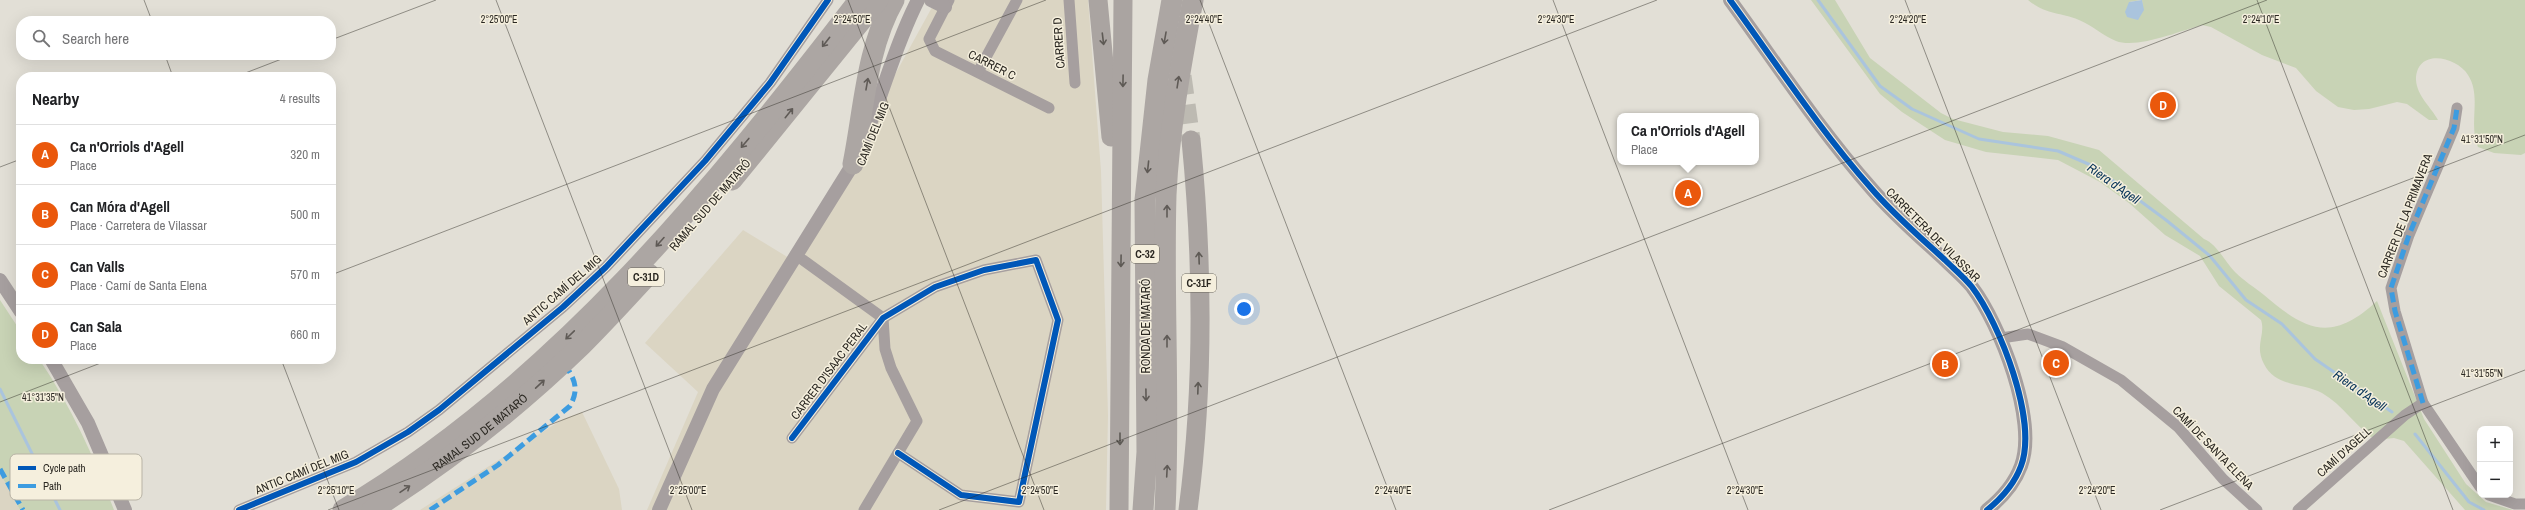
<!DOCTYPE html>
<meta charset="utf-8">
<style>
:root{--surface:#fff;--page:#f2f2f2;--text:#202124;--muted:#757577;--line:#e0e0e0;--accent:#ea580c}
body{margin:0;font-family:"Archivo Narrow",sans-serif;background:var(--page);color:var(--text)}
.controls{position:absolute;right:12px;bottom:12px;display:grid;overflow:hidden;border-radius:8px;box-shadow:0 4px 16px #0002}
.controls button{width:36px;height:36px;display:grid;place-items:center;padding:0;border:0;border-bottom:1px solid var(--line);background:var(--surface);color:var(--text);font:20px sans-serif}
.you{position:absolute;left:1244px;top:309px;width:14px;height:14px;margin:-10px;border:3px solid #fff;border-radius:50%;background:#1a73e8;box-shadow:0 0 0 6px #1a73e833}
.badge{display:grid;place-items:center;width:26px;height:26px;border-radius:50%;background:var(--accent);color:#fff;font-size:13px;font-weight:700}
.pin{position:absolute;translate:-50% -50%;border:2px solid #fff;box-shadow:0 1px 4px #0006}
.popup{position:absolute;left:1617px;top:113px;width:142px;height:52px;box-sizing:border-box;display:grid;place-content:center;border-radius:8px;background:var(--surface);filter:drop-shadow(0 1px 3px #0005);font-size:13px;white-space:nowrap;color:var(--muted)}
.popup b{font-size:15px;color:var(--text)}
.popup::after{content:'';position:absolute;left:50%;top:100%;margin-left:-8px;border:8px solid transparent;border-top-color:var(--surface)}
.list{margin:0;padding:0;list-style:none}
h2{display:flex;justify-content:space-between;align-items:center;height:52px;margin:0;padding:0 16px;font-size:17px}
h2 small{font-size:13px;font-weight:400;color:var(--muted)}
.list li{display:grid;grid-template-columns:26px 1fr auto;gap:12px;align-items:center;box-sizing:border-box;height:60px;padding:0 16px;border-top:1px solid var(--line)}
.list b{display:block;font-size:15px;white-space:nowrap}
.list p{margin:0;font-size:13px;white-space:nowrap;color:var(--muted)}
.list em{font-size:13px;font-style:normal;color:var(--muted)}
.icon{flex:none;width:22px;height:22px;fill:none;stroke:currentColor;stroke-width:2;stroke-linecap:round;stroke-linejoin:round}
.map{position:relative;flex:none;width:2525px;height:510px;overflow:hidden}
.search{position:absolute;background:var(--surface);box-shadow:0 4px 16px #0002;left:16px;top:16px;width:320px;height:44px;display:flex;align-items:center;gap:10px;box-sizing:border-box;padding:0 14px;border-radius:16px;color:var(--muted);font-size:15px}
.panel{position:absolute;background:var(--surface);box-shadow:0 4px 16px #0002;left:16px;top:72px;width:320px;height:292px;border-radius:16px}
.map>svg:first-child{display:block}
.built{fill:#dbd5c3}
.green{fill:#c8d3b5}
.water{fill:#aac4dd}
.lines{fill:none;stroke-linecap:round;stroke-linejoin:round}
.stream{stroke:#aac4dd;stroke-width:3}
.trunk-tunnel{stroke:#bdbab2;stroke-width:19;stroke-dasharray:19 10;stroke-linecap:butt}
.minor{stroke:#a69f9f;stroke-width:11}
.tertiary{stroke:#a69f9f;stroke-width:14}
.trunk{stroke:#aaa4a1;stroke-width:19}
.motorway{stroke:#aca6a3;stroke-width:21}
.quiet{stroke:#3d9ce0;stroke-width:5;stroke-dasharray:10 5;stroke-linecap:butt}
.cycleway-casing{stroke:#f5efdd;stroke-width:8}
.cycleway{stroke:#0057b8;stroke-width:6}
.oneway{stroke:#5f5a56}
.oneway2{stroke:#5e5a55}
.ticks{fill:none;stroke:#2b2822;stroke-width:1;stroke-opacity:0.45}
.labels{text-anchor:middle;stroke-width:3;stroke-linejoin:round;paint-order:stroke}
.shield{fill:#f5efdd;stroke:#68645a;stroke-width:1}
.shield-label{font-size:11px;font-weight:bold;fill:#2b2822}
.street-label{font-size:12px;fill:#2b2822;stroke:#f5efdd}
.water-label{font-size:13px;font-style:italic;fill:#053257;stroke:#f5efdd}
.key{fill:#f5efdd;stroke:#b8b3a5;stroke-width:1}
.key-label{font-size:11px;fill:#2b2822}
.ticks-label{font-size:10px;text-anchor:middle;fill:#2b2822;stroke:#f5efdd;stroke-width:3;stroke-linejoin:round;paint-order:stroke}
</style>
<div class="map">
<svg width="2525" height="510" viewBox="0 0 2525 510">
<rect width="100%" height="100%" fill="#e2dfd6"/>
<g class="built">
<path d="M 936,0 L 1088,0 L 1101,171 L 1108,415 L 1106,510 L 647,510 L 698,392 L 645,343 L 743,230 L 789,258 L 826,200 Z"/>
<path d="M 582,412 L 619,489 L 622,510 L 420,510 L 563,419 Z"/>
<path d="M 0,473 L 20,510 L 0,510 Z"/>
</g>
<g class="green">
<path d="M 1811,0 L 1835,0 L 1870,58 L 1941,113 L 1953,119 L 2003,132 L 2048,136 L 2099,150 L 2204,239 C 2217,244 2225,262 2235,272 C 2244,281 2254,287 2264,295 C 2306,331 2332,343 2377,301 L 2424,419 L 2466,484 L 2486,502 L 2513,510 L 2465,510 L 2404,441 L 2394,438 L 2375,440 C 2356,427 2343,405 2322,393 C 2303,383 2275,387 2264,364 C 2254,345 2266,335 2261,320 L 2219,286 L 2200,256 L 2165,235 L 2129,203 L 2100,182 L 2058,160 L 1986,152 L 1945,140 L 1902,112 L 1880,94 Z"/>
<path d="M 2028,0 L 2141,0 L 2129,2 L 2143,10 L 2142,0 L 2525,0 L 2525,153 L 2521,155 L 2494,153 L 2478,147 C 2468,124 2482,96 2468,75 C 2456,56 2416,48 2416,80 C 2417,96 2431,107 2438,120 L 2429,120 L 2407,104 L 2397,102 L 2369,109 L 2354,110 L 2338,107 L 2316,91 L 2296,68 L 2262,55 L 2211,27 L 2202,25 C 2180,31 2137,49 2116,41 C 2103,36 2092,25 2079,20 C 2059,12 2046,15 2028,0 Z"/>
<path d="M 0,300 L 21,332 L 21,359 L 39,359 C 71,406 94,457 114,510 L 20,510 L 0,473 Z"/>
</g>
<path class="water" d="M 2142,0 L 2144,10 L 2138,20 L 2127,17 L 2125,12 L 2129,2 Z"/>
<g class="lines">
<g class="stream">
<path d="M 1818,0 L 1880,86 L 1912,109 L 1979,139 L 2058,151 L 2093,166 L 2166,220 L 2210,256 L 2246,300 L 2282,324 L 2315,359 L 2392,412"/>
<path d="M 0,389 L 60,510"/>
<path d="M 2415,434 L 2469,502 L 2484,510"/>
</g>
<path class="trunk-tunnel" d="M 1182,76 L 1191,140"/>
<g class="minor">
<path d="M 949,0 L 929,39 L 935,51 L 1049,108"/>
<path d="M 1069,0 L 1075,83"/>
<path d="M 978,72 L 1017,0"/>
<path d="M 803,260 L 883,318 L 885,349 L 891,368 L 917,421 L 864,510"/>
<path d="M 2001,338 L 2028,334 L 2063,347 L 2121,380 L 2178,427 L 2223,479 L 2257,510"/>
<path d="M 2423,403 L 2395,311 L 2391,288 L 2409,235 L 2454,128 L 2457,108"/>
<path d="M 792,438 L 883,318 L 935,287 L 984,270 L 1036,260 L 1058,320 L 1019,502 L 961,495 L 898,453"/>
<path d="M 2489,495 L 2515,504 L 2525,504"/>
<path d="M 239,510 L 356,462 L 408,432 L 439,410 L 563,307 L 606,267 L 705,161 L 770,83 L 828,0"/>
<path d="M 2298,510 L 2405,415 L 2423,403 L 2480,487"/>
</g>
<g class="tertiary">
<path d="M 931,0 L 945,7"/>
<path d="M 1730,0 C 1776,63 1819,129 1871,188 C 1893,214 1920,237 1945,260 C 1954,269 1964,277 1972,287 C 2000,324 2038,421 2021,466 C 2014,485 2002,498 1987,510"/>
<path d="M 0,280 L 21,312"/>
<path d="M 51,359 L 88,423 L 125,510"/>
<path d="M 659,510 L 713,389 L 853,164 C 879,111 891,53 918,0"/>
</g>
<g class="trunk">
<path d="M 1098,0 L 1111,137"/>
<path d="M 1119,510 L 1123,0"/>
<path d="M 1188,510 C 1204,388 1203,262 1191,140"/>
</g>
<g class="motorway">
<path d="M 853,164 C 864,110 866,49 894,0"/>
<path d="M 732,180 L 878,0"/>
<path d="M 343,510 C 554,385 711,192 859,0"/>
<path id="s1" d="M 372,510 C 448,462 518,407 582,345 C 605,322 627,298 649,274"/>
<path d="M 1143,510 L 1147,452 L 1145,200 L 1158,80 L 1172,0"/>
<path d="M 1165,510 C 1170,405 1163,300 1166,195 C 1169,130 1181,64 1193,0"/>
</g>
<g class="quiet">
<path d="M 2423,403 L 2395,311 L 2391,288 L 2409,235 L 2454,128 L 2457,108"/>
<path d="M 0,469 L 23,510"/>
<path d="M 430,510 L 498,465 L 570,406 C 577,393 577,384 569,371"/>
</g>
<g class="cycleway-casing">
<g id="cycleway">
<path d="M 1730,0 C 1776,63 1819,129 1871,188 C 1893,214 1920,237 1945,260 C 1954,269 1964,277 1972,287 C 2000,324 2038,421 2021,466 C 2014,485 2002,498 1987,510"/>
<path d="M 792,438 L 883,318 L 935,287 L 984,270 L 1036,260 L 1058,320 L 1019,502 L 961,495 L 898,453"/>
<path d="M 239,510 L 356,462 L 408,432 L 439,410 L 563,307 L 606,267 L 705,161 L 770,83 L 828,0"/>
</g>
</g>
<use href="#cycleway" class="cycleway"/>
</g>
<defs><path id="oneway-shaft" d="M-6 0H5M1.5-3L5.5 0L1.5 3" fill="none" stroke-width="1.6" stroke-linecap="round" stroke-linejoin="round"/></defs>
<g class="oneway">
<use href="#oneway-shaft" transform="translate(1165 38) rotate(100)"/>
<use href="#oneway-shaft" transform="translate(826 42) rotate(128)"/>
<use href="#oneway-shaft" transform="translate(1178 82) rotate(-81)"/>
<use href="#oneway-shaft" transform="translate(867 84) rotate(-80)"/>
<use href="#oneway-shaft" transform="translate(789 113) rotate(-51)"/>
<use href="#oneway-shaft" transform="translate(745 143) rotate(130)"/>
<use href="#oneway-shaft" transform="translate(1148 167) rotate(96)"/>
<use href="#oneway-shaft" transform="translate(1167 211) rotate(-90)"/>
<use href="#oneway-shaft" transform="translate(660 242) rotate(132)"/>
<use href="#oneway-shaft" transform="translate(570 335) rotate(136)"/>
<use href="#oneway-shaft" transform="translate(1167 341) rotate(-90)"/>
<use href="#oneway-shaft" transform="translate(540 384) rotate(-43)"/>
<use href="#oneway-shaft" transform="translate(1146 395) rotate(89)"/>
<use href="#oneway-shaft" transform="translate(1167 471) rotate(-87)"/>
<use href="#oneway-shaft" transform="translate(405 489) rotate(-34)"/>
</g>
<g class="oneway2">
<use href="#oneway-shaft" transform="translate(1103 39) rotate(83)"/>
<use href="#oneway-shaft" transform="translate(1123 81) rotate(91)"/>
<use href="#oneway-shaft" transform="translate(1199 258) rotate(-92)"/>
<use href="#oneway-shaft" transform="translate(1121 261) rotate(91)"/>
<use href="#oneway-shaft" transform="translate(1198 388) rotate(-88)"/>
<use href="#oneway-shaft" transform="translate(1120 439) rotate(90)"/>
</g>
<path class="ticks" d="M 144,0 L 152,21M 496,0 L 692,510M 848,0 L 1044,510M 1200,0 L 1396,510M 1553,0 L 1748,510M 1905,0 L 2101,510M 2257,0 L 2453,510M 331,40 L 436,0M 165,55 L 173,77M 235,77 L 292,55M 0,167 L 21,159M 331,275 L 1046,0M 281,359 L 339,510M 0,402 L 111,359M 328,510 L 1657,0M 939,510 L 2267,0M 1549,510 L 2525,135M 2160,510 L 2525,370"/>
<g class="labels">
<g class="shield">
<rect x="1131" y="245" width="28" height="18" rx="3"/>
<rect x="628" y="268" width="36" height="18" rx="3"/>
<rect x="1182" y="274" width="34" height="18" rx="3"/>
</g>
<g class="shield-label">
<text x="1145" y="258">C-32</text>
<text x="646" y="281">C-31D</text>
<text x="1199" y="287">C-31F</text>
</g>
<g class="street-label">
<text transform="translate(1059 43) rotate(-94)" y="4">CARRER D</text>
<text transform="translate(992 65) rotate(27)" y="4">CARRER C</text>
<text transform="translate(873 134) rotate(-68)" y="4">CAMÍ DEL MIG</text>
<text transform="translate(710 205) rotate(-49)" y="4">RAMAL SUD DE MATARÓ</text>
<text transform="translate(2405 216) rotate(-69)" y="4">CARRER DE LA PRIMAVERA</text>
<text transform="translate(1933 235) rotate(45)" y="4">CARRETERA DE VILASSAR</text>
<text transform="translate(562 290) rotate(-41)" y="4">ANTIC CAMÍ DEL MIG</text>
<text transform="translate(1146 326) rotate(-90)" y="4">RONDA DE MATARÓ</text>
<text transform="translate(829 371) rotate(-53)" y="4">CARRER D'ISAAC PERAL</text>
<text dy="4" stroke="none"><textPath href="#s1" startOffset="133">RAMAL SUD DE MATARÓ</textPath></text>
<text transform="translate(2213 448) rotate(46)" y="4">CAMÍ DE SANTA ELENA</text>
<text transform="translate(2344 452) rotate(-42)" y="4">CAMÍ D'AGELL</text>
<text transform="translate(302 472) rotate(-22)" y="4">ANTIC CAMÍ DEL MIG</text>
</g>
<g class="water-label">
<text transform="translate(2114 183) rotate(35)" y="5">Riera d'Agell</text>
<text transform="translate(2360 390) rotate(35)" y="5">Riera d'Agell</text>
</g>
</g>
<rect x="10" y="454" width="132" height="46" rx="6" class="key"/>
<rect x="18" y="466" width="18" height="4" fill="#0057b8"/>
<rect x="18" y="484" width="18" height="4" fill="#3d9ce0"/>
<g class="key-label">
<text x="43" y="472">Cycle path</text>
<text x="43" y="490">Path</text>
</g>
<g class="ticks-label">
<text x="499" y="23">2°25'00"E</text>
<text x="852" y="23">2°24'50"E</text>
<text x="1204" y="23">2°24'40"E</text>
<text x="1556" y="23">2°24'30"E</text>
<text x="1908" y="23">2°24'20"E</text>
<text x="2261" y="23">2°24'10"E</text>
<text x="2482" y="143">41°31'50"N</text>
<text x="2482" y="377">41°31'55"N</text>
<text x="43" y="401">41°31'35"N</text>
<text x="336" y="494">2°25'10"E</text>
<text x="688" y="494">2°25'00"E</text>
<text x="1040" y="494">2°24'50"E</text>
<text x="1393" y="494">2°24'40"E</text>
<text x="1745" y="494">2°24'30"E</text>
<text x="2097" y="494">2°24'20"E</text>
</g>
</svg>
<div class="controls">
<button>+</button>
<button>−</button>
</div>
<div class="you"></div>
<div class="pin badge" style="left:1688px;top:193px">A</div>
<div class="popup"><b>Ca n'Orriols d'Agell</b>Place</div>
<div class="pin badge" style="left:1945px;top:364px">B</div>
<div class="pin badge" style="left:2056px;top:363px">C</div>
<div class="pin badge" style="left:2163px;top:105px">D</div>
<div class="search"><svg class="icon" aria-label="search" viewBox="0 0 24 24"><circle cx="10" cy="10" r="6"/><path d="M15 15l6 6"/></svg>Search here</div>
<section class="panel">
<h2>Nearby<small>4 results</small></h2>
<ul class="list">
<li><span class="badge">A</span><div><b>Ca n'Orriols d'Agell</b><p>Place</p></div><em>320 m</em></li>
<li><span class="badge">B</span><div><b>Can Móra d'Agell</b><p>Place · Carretera de Vilassar</p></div><em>500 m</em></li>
<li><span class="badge">C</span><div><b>Can Valls</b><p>Place · Camí de Santa Elena</p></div><em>570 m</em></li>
<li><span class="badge">D</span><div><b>Can Sala</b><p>Place</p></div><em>660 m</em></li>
</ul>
</section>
</div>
